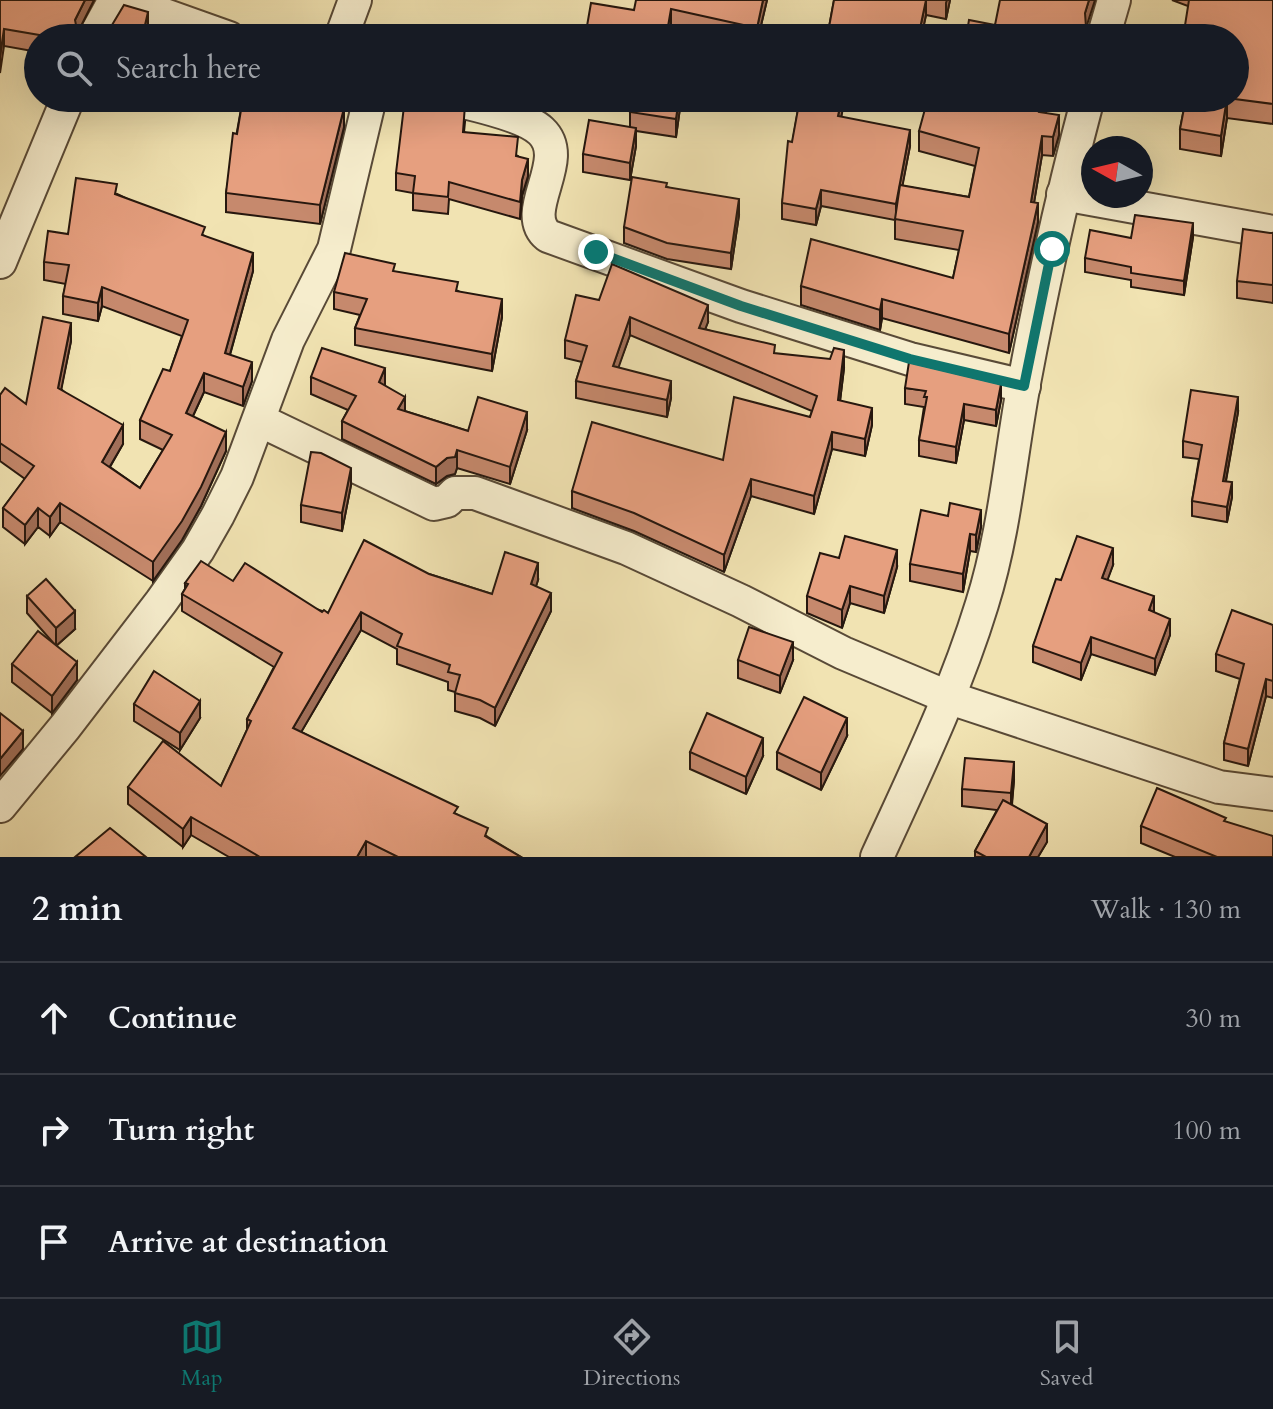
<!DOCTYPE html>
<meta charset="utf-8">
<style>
:root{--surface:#171b24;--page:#20242c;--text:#f1f3f6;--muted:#9ea1a6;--line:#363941;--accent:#0f766e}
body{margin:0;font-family:Cardo,serif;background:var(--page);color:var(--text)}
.compass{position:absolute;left:1081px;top:136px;width:72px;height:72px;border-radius:50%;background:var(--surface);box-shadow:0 8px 32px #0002;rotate:278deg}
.stop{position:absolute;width:24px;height:24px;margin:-18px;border:6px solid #0f766e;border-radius:50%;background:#fff}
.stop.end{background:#0f766e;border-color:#fff;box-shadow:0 2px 8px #0008}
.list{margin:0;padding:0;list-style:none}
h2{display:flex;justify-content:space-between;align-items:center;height:104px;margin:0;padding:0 32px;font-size:34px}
h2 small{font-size:26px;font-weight:400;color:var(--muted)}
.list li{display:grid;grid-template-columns:52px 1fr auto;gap:24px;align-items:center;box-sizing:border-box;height:112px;padding:0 32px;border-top:2px solid var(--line)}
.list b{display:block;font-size:30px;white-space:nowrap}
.list em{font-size:26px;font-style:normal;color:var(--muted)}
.icon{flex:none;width:44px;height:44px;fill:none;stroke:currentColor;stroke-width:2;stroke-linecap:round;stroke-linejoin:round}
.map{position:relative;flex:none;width:1273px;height:857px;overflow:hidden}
.search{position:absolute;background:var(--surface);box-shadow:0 8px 32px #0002;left:24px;right:24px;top:24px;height:88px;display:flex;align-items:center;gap:20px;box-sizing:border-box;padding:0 28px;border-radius:44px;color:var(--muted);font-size:30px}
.sheet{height:440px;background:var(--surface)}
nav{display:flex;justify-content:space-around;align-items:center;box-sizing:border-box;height:112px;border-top:2px solid var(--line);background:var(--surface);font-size:22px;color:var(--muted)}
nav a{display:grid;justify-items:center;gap:4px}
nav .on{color:var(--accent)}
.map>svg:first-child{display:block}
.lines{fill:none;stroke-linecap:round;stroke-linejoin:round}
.street-casing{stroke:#594a37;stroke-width:36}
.street{stroke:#f6edcd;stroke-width:32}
.wall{fill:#c6896d;stroke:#26170e;stroke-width:2}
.shaded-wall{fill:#a16f59;stroke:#26170e;stroke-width:2}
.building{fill:#e69f7f;stroke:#26170e;stroke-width:2}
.route{stroke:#0f766e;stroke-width:10}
</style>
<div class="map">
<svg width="1273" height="857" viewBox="0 0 1273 857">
<rect width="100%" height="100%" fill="#f1e3b2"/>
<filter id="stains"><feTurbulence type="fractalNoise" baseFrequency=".0025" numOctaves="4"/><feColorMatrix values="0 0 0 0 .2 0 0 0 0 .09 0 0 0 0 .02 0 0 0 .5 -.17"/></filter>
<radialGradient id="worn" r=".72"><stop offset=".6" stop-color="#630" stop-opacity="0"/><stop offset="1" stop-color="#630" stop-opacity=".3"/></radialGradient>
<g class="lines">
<g class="street-casing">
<g id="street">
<path d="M 94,38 L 111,7 L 125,1 L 229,38"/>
<path d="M 341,38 L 355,0"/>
<path d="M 1103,38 L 1114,0"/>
<path d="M 446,98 C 469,103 524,115 541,131 C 572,160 518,211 548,236 L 741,306 L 910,359 L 1024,386"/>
<path d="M 1063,194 L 1273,232"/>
<path d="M 0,262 L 68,98"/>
<path d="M 259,420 L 434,504 L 447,501 L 455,493 L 475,493 L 626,548 L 741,601 L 843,653 L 950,698 L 1219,787 L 1273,794"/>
<path d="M 0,806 L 65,727 L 161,602 L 198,550 L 218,515 L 237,477 L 288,340 L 334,249 L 370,98"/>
<path d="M 877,857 C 915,774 955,692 982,604 C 1005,531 1010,458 1024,383 C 1042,287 1063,192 1088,98"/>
</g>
</g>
<use href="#street" class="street"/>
</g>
<g class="wall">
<path d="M 0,0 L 94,0 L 78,31 L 84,38 L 38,38 L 38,52 L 4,46 Z"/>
<path d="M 767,0 L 758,38 L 719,38 L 671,28 L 669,38 L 587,38 L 587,26 L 634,10 Z"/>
<path d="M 834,0 L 950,0 L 946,19 L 926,15 L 921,38 L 827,38 Z"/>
<path d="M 1172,0 L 1273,0 L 1273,124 L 1227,118 L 1221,156 L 1180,149 L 1180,129 L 1186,98 L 1235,98 L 1188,6 Z"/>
<path d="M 139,98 L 184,98 L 182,106 Z"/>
<path d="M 243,98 L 342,98 L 341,107 L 344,127 L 320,224 L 226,212 L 226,193 Z"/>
<path d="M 680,98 L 680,108 L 676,137 L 636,131 L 636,146 L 630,180 L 583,172 L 583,154 L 630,127 L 630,112 Z"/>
<path d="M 800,98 L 845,98 L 841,117 L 910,146 L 902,186 L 969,197 L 975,166 L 919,151 L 919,131 L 1046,113 L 1059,135 L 1053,156 L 1042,155 L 1034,202 L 1038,222 L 1009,353 L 882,318 L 880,330 L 801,305 L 801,286 L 953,278 L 959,250 L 895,239 L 895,220 L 821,206 L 816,225 L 782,219 L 782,203 Z"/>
<path d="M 465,122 L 464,132 L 518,156 L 528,176 L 522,196 L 520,219 L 449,199 L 448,214 L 413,210 L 413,193 L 396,190 L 396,173 Z"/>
<path d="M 667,187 L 739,215 L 731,269 L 667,259 L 624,243 L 624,227 Z"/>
<path d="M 117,194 L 205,236 L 253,271 L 230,355 L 252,381 L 243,406 L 204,392 L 193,416 L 226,451 L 201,506 L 182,540 L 153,581 L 60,522 L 50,536 L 38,527 L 25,544 L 3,527 L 3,508 L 25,479 L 0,461 L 0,395 L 26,404 L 71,341 L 61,389 L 123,444 L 110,467 L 140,488 L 163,450 L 140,439 L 140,420 L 170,371 L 182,336 L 102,306 L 98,321 L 63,314 L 63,296 L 66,284 L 44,280 L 44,262 L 68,234 Z"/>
<path d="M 1273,233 L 1273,303 L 1237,298 L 1237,281 Z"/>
<path d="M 1193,237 L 1184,295 L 1131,287 L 1131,280 L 1085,272 L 1085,258 L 1131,238 Z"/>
<path d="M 395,272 L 458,291 L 502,317 L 492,371 L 355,345 L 355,328 L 360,315 L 334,309 L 334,292 Z"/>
<path d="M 599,300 L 708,322 L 705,329 L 775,354 L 844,368 L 840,401 L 872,425 L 865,456 L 832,449 L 814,514 L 751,496 L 724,572 L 634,531 L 572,508 L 572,491 L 723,460 L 810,417 L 812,411 L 630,335 L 618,367 L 671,398 L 667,417 L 576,398 L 576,381 L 582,362 L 565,358 L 565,340 Z"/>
<path d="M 311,377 L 385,386 L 405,411 L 468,431 L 527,430 L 510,484 L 457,468 L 455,474 L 447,476 L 436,484 L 342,439 L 342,421 L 348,410 L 311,394 Z"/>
<path d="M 905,388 L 1001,400 L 996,426 L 964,420 L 956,463 L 919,456 L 919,440 L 924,407 L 905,404 Z"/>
<path d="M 1238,412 L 1226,481 L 1232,497 L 1227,522 L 1192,516 L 1192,501 L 1199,459 L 1183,457 L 1183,441 Z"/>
<path d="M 351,485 L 342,531 L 301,522 L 301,505 Z"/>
<path d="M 981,527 L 976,552 L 970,551 L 963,592 L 910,581 L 910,564 Z"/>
<path d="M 1113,565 L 1107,580 L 1154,612 L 1170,635 L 1155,675 L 1091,654 L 1081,680 L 1033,662 L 1033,646 L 1061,580 Z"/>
<path d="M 897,567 L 884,613 L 850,603 L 842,628 L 807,613 L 807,596 Z"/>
<path d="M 429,574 L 492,594 L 538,580 L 536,586 L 551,611 L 495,726 L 480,718 L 455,711 L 455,692 L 448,690 L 448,682 L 397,664 L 397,649 L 361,630 L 301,732 L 458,815 L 488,837 L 521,857 L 229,857 L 191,835 L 183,847 L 128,804 L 128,787 L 221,786 L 247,730 L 247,719 L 274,667 L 182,611 L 182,594 L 185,589 L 185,583 L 233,581 L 328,613 Z"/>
<path d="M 27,596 L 75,629 L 56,646 L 27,613 Z"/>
<path d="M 1273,625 L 1273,698 L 1266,696 L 1248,766 L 1224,760 L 1224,743 L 1240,679 L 1216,671 L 1216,654 Z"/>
<path d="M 738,660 L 793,660 L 780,693 L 738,678 Z"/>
<path d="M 12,664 L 77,680 L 52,713 L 12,682 Z"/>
<path d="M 134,704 L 200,718 L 180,750 L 134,721 Z"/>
<path d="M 847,736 L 821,790 L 777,769 L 777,752 Z"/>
<path d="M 690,752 L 763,756 L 746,794 L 690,769 Z"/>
<path d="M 1014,780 L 1012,805 L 1047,842 L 1038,857 L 975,857 L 975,851 L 997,810 L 962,806 L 962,789 Z"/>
<path d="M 1226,822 L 1273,857 L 1175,857 L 1141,843 L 1141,826 Z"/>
</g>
<g class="shaded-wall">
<path d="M 85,0 L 94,0 L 75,38 L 75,20 Z"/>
<path d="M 763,0 L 767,0 L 758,38 L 757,38 L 757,28 Z"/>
<path d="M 926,0 L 926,15 L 921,38 L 918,38 Z"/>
<path d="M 947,0 L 950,0 L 946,19 L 946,3 Z"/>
<path d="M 1089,0 L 1095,0 L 1086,28 L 1086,38 L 1084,38 L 1085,13 Z"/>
<path d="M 671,9 L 671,28 L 669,38 L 666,38 Z"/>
<path d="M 148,12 L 148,29 L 146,38 L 142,38 Z"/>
<path d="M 4,29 L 4,46 L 0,73 L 0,56 Z"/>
<path d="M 679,98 L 680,98 L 680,108 L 676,137 L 676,119 Z"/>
<path d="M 842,98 L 845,98 L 838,133 L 838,116 Z"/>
<path d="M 1044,98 L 1051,98 L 1039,132 L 1039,112 Z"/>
<path d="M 1227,98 L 1227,118 L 1221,156 L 1221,136 Z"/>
<path d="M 344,108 L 344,127 L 320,224 L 320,205 Z"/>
<path d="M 1059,115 L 1059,135 L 1053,156 L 1053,137 Z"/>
<path d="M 636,128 L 636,146 L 630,180 L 630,163 Z"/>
<path d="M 910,130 L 910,146 L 896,220 L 896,204 Z"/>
<path d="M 1042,136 L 1042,155 L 1031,221 L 1031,202 Z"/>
<path d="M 528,159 L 528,176 L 522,196 L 520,219 L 522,180 Z"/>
<path d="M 821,190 L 821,206 L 816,225 L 816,209 Z"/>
<path d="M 739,199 L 739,215 L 731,269 L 731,253 Z"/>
<path d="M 1038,203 L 1038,222 L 1009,353 L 1009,334 Z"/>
<path d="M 1193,223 L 1193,237 L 1184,295 L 1184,281 Z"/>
<path d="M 253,253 L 253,271 L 225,372 L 225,353 Z"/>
<path d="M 102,287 L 102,306 L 98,321 L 98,303 Z"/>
<path d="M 502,299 L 502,317 L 492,371 L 492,354 Z"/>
<path d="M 882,299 L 882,318 L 880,330 L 880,310 Z"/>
<path d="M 708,305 L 708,322 L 699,345 L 699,328 Z"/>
<path d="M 630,317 L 630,335 L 613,383 L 613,366 Z"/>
<path d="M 71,323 L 71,341 L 58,406 L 58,388 Z"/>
<path d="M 844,350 L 844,368 L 838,418 L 838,400 Z"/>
<path d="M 252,362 L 252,381 L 243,406 L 243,387 Z"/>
<path d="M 385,368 L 385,385 L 379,400 L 379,382 Z"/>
<path d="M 204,373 L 204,392 L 186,431 L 186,413 Z"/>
<path d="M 671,381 L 671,398 L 667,417 L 667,400 Z"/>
<path d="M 1001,384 L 1001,400 L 996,426 L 996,410 Z"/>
<path d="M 405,397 L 405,414 L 398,409 Z"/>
<path d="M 1238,397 L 1238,412 L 1223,496 L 1223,481 Z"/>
<path d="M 964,404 L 964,420 L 956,463 L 956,447 Z"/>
<path d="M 872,408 L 872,425 L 865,456 L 865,439 Z"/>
<path d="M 527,412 L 527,430 L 510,484 L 510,467 Z"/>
<path d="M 123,425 L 123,444 L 102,480 L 102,462 Z"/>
<path d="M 226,432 L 226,451 L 201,506 L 182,540 L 153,581 L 153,562 Z"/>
<path d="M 832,432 L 832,449 L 814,514 L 814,496 Z"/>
<path d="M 457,450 L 457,468 L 455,474 L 447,476 L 436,484 L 436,467 Z"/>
<path d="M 351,468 L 351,485 L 342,531 L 342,513 Z"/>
<path d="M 751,479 L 751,496 L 724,572 L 724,555 Z"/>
<path d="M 1232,482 L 1232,497 L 1227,522 L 1227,507 Z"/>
<path d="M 60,503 L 60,522 L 50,536 L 50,517 Z"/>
<path d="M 38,508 L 38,527 L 25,544 L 25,525 Z"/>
<path d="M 981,510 L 981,527 L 976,552 L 976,535 Z"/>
<path d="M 970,534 L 970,551 L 963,592 L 963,574 Z"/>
<path d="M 1113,548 L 1113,565 L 1102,595 L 1102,578 Z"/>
<path d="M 897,550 L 897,567 L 884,613 L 884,596 Z"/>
<path d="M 538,563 L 538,580 L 531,602 L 531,584 Z"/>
<path d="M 850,586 L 850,603 L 842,628 L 842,610 Z"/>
<path d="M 551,593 L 551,611 L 495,726 L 495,708 Z"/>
<path d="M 1154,596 L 1154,612 L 1149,610 Z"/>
<path d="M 75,611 L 75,629 L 56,646 L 56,628 Z"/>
<path d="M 361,612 L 361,630 L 293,746 L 293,728 Z"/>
<path d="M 1170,619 L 1170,635 L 1155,675 L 1155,659 Z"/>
<path d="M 1091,637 L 1091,654 L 1081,680 L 1081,663 Z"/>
<path d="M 793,642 L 793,660 L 780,693 L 780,676 Z"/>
<path d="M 77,662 L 77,680 L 52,713 L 52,696 Z"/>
<path d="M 1266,679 L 1266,696 L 1248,766 L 1248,749 Z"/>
<path d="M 200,701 L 200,718 L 180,750 L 180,733 Z"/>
<path d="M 847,718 L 847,736 L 821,790 L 821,773 Z"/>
<path d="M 23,731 L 23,749 L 0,776 L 0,759 Z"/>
<path d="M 763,738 L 763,756 L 746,794 L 746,777 Z"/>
<path d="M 1014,762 L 1014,780 L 1011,811 L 1011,793 Z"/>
<path d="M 191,817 L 191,835 L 183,847 L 183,829 Z"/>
<path d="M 1047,824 L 1047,842 L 1038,857 L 1029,857 Z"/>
<path d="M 366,841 L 366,857 L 357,857 Z"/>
</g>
<g class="building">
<path d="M 0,0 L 85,0 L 75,20 L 77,30 L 84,36 L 83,38 L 57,38 L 4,29 L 0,56 Z"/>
<path d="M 636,0 L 763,0 L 757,28 L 671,9 L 666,38 L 620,38 L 622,32 L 587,26 L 591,3 L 634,10 Z"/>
<path d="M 834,0 L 926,0 L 918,38 L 827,38 Z"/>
<path d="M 1000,0 L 1089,0 L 1085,13 L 1086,27 L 1084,38 L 966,38 L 969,20 L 995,25 Z"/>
<path d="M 1189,0 L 1273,0 L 1273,104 L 1227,98 L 1235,98 L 1235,38 L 1183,38 Z"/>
<path d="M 124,5 L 148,12 L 142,38 L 120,38 L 106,35 Z"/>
<path d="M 243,98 L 339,98 L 338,107 L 344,108 L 320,205 L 226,193 L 233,133 L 237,134 Z"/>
<path d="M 405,98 L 441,98 L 465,105 L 463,132 L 518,137 L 516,156 L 528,159 L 522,180 L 520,202 L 449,182 L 448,197 L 413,193 L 415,176 L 396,173 Z"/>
<path d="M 632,98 L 679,98 L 676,119 L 630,112 Z"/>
<path d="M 800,98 L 842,98 L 838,116 L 910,130 L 896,204 L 821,190 L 816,209 L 782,203 L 788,141 L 792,142 Z"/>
<path d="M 928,98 L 949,98 L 954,99 L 954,98 L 1044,98 L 1039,112 L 1059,115 L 1053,137 L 1042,136 L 1031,202 L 1038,203 L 1009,334 L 882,299 L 880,310 L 801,286 L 811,239 L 953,278 L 963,231 L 895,219 L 900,185 L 969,197 L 979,148 L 919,131 Z"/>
<path d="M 1186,98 L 1227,98 L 1221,136 L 1180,129 Z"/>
<path d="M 589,120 L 636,128 L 630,163 L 583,154 Z"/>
<path d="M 632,177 L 667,183 L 666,187 L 739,199 L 731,253 L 667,243 L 624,227 Z"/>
<path d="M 76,178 L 117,184 L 115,194 L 205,227 L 202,235 L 253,253 L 225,353 L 252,362 L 243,387 L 204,373 L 186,413 L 226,432 L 201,487 L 182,521 L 153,562 L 60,503 L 50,517 L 38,508 L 25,525 L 3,508 L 34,466 L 0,443 L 0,395 L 5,388 L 26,404 L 43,317 L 71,323 L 58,388 L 123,425 L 102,462 L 140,488 L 172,435 L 140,420 L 163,369 L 170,371 L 188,320 L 102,287 L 98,303 L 63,296 L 69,265 L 44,262 L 48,231 L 68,234 Z"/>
<path d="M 1135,215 L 1193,223 L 1184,281 L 1131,273 L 1131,267 L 1085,258 L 1090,230 L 1131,238 Z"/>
<path d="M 1243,229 L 1270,233 L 1273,233 L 1273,285 L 1237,281 Z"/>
<path d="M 345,253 L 395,264 L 393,271 L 458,282 L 456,291 L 502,299 L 492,354 L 355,328 L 367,299 L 334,292 Z"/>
<path d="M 612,264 L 708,305 L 699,328 L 775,345 L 774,353 L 830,359 L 834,348 L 844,350 L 838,400 L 872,408 L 865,439 L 832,432 L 814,496 L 751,479 L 724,555 L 634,513 L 572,491 L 592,422 L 723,460 L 734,397 L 810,417 L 817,396 L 630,317 L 613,366 L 671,381 L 667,400 L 576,381 L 587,346 L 565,340 L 576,295 L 599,300 Z"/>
<path d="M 322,348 L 385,368 L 379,382 L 405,397 L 398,409 L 468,431 L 478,397 L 527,412 L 510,467 L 457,450 L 455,457 L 447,458 L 436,467 L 342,421 L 356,396 L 311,377 Z"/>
<path d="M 909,362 L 1001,384 L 996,410 L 964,404 L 956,447 L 919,440 L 927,397 L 924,397 L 926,391 L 905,388 Z"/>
<path d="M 1191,390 L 1238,397 L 1223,481 L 1232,482 L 1227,507 L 1192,501 L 1202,445 L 1183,441 Z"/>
<path d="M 311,452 L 321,453 L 351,468 L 342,513 L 301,505 Z"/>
<path d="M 950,503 L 981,510 L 976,535 L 970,534 L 963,574 L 910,564 L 921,510 L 948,516 Z"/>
<path d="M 845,536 L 897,550 L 884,596 L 850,586 L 842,610 L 807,596 L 820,553 L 839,558 Z"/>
<path d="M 1077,536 L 1113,548 L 1102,578 L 1154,596 L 1149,610 L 1170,619 L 1155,659 L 1091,637 L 1081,663 L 1033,646 L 1056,579 L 1061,580 Z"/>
<path d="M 364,540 L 429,574 L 492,594 L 505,552 L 538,563 L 531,584 L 551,593 L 495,708 L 480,700 L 455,693 L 460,675 L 448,672 L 450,665 L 397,646 L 402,634 L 361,612 L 293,728 L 458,807 L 454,813 L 488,828 L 485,836 L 521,857 L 398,857 L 366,841 L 357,857 L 260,857 L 191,817 L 183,829 L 128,787 L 163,741 L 221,786 L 251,721 L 247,719 L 282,653 L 182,594 L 188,584 L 185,583 L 201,561 L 233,581 L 245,563 L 322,612 L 324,610 L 328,613 Z"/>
<path d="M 46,579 L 75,611 L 56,628 L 27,596 Z"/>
<path d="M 1232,610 L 1273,625 L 1273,681 L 1266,679 L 1248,749 L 1224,743 L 1244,664 L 1216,654 Z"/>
<path d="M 749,627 L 793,642 L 780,676 L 738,660 Z"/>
<path d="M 38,631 L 77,662 L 52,696 L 12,664 Z"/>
<path d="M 154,671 L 200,701 L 180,733 L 134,704 Z"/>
<path d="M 804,697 L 847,718 L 821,773 L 777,752 Z"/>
<path d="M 0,713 L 23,731 L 0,759 Z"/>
<path d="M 707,713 L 763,738 L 746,777 L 690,752 Z"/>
<path d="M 965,758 L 1014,762 L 1011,793 L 962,789 Z"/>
<path d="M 1157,788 L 1226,818 L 1224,821 L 1273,836 L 1273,857 L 1217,857 L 1141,826 Z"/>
<path d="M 1003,800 L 1047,824 L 1029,857 L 986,857 L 975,851 Z"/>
<path d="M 110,828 L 146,857 L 75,857 Z"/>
</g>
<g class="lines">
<path class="route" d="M 596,252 L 741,306 L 910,359 L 1024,386 L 1052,249"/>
</g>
<rect width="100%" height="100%" filter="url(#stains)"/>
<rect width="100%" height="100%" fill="url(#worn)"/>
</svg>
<svg class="compass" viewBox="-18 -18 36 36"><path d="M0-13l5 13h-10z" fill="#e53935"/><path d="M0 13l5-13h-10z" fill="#9ea1a6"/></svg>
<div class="stop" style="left:1052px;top:249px"></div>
<div class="stop end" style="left:596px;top:252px"></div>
<div class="search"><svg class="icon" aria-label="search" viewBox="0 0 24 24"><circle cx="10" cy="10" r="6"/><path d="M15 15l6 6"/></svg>Search here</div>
</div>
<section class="sheet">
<h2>2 min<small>Walk · 130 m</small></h2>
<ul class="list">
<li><svg class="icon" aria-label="ahead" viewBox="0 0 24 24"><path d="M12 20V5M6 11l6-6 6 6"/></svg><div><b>Continue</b></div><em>30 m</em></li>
<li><svg class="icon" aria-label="right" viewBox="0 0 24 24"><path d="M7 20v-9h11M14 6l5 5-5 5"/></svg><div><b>Turn right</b></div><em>100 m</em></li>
<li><svg class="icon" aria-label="arrive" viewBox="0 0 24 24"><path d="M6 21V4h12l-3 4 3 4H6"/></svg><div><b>Arrive at destination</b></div></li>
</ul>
</section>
<nav>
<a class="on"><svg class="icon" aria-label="map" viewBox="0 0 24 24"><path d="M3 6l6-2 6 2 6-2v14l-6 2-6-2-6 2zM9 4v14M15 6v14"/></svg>Map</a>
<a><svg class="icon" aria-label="directions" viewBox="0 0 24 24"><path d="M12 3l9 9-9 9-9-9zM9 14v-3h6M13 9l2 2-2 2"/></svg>Directions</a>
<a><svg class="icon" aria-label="saved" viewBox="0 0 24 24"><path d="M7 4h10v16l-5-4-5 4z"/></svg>Saved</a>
</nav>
